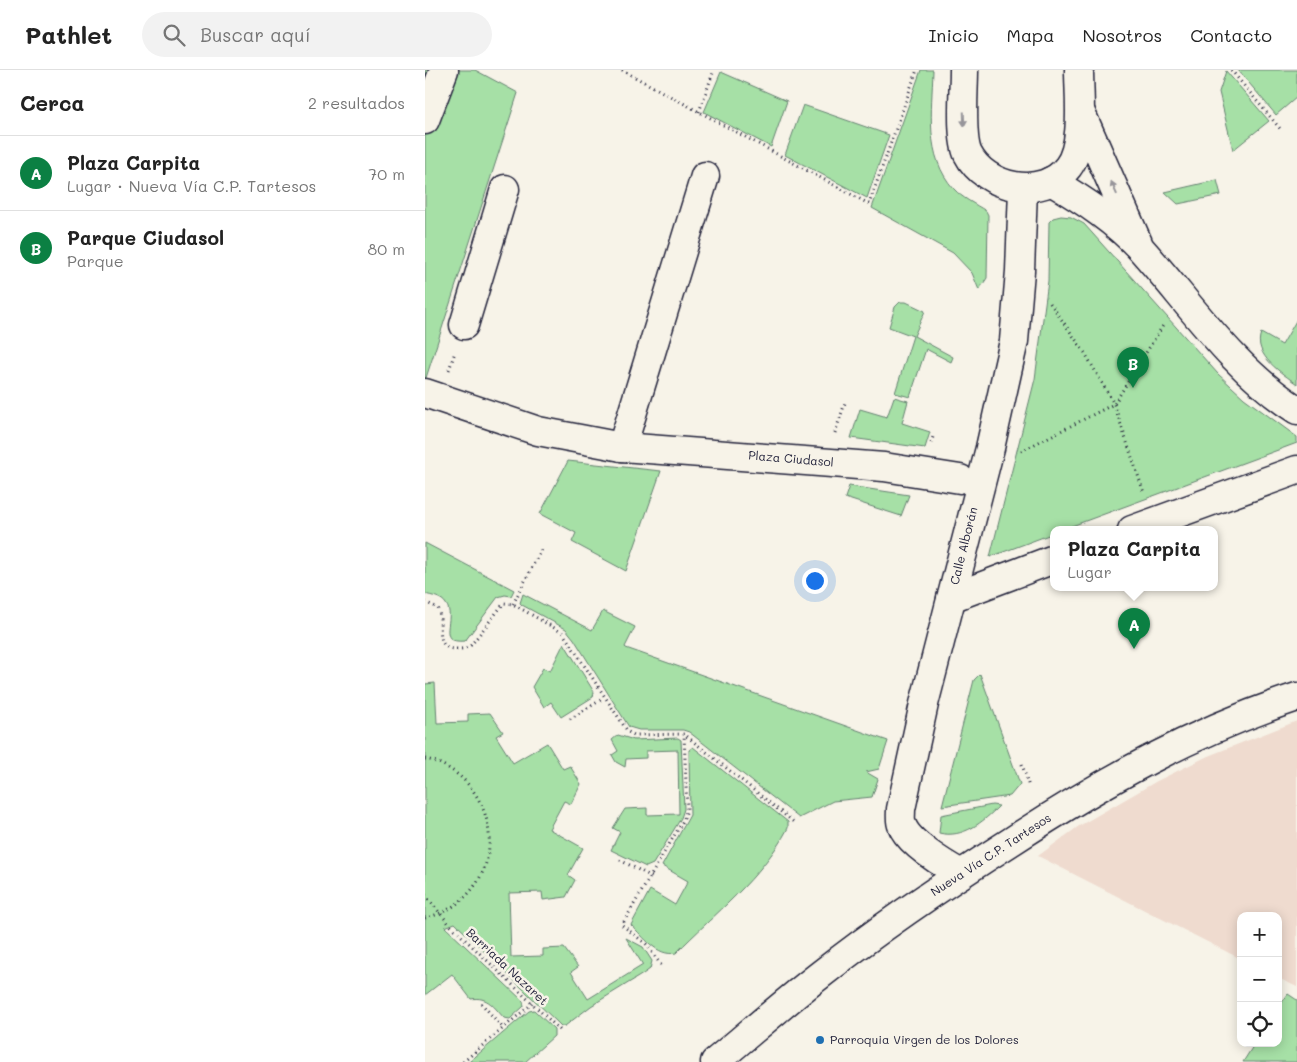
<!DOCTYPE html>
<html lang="es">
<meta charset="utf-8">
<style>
:root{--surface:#fff;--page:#f2f2f2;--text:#222;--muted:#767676;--line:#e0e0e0;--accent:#0b8043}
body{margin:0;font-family:Mali,sans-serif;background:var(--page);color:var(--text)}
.controls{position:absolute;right:15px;bottom:15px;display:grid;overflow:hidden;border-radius:10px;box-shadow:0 2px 12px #0003}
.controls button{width:45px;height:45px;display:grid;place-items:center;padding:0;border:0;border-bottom:1px solid var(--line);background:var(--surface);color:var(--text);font:25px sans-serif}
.you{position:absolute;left:389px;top:510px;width:18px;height:18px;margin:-12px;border:4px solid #fff;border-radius:50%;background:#1a73e8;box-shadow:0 0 0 8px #1a73e833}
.badge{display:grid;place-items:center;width:32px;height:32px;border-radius:50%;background:var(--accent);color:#fff;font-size:16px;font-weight:700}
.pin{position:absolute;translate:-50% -41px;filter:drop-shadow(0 1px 2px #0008)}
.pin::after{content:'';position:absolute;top:26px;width:18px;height:15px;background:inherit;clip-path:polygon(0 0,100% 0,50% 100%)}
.popup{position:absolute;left:625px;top:456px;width:168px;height:65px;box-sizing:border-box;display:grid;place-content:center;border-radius:10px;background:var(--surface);filter:drop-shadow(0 1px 4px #0005);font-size:16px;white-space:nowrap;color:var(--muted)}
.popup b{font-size:19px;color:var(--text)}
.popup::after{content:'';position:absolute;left:50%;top:100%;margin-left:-10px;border:10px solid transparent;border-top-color:var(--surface)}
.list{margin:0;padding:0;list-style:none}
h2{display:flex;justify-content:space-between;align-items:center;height:65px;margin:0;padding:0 20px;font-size:21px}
h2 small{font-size:16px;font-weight:400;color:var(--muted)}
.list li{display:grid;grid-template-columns:32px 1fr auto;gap:15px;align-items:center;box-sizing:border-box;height:75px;padding:0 20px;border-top:1px solid var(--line)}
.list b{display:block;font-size:19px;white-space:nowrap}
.list p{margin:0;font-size:16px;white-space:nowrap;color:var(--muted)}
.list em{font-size:16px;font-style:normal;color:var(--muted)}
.icon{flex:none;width:28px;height:28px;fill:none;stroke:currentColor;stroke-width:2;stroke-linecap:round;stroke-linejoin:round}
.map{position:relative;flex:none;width:872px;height:992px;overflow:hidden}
header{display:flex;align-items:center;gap:30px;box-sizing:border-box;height:70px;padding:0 25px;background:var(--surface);border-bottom:1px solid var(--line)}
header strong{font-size:24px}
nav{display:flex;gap:28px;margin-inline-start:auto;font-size:18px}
.search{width:350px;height:45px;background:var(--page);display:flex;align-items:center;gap:12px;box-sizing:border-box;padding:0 18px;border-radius:28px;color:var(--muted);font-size:19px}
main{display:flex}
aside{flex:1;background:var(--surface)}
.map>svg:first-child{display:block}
.built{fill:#efdbcf}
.green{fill:#a6e0a6;stroke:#648170}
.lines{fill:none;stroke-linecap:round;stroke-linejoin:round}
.minor-casing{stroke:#22223b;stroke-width:31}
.path{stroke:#22223b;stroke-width:3;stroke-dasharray:1 4;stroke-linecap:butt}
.minor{stroke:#f7f3e8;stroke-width:28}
.oneway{fill:#97959a}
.poi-dot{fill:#1f6fb2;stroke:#f7f3e8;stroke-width:2}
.labels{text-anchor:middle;stroke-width:5;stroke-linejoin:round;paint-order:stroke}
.street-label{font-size:12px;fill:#22223b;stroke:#f7f3e8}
.poi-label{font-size:12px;fill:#22223b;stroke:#f7f3e8;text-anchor:start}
</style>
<header>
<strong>Pathlet</strong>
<div class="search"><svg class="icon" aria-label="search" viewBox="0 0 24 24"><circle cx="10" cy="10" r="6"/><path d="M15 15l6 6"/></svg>Buscar aquí</div>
<nav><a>Inicio</a><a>Mapa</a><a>Nosotros</a><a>Contacto</a></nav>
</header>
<main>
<aside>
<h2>Cerca<small>2 resultados</small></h2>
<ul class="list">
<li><span class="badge">A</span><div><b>Plaza Carpita</b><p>Lugar · Nueva Vía C.P. Tartesos</p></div><em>70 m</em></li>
<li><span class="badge">B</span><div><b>Parque Ciudasol</b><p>Parque</p></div><em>80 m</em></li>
</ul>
</aside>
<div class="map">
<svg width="872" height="992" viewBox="0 0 872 992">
<rect width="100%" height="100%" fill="#f7f3e8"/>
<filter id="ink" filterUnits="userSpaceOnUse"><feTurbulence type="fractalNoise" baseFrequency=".02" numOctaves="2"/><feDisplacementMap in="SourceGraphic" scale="10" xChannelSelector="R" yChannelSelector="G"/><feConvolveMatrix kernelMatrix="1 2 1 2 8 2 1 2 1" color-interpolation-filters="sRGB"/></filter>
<g filter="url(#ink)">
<path class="built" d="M 872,651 L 872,917 L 853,908 L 853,846 L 816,846 L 816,889 L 613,786 L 654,756 L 732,711 L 783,686 Z"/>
<g class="green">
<path d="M 0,0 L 50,0 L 93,23 L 0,311 Z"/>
<path d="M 496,0 L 508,0 C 507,40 499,86 529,119 C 537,128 550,134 561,141 L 563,145 L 562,208 L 554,220 L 547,203 L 528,183 L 447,138 Z"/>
<path d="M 813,0 L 872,0 L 872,27 L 851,45 Z"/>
<path d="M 801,1 L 844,51 L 808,80 L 794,22 Z"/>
<path d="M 296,2 L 362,31 L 346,77 L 279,42 Z"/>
<path d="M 378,35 L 464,65 L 442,128 L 360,85 Z"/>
<path d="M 792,110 L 796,125 L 753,134 L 740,122 Z"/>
<path d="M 636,146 L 646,147 L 659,154 L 793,304 L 819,328 L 872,367 L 872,373 L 636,460 L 629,460 L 629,463 L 565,487 L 610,309 L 623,211 L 624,152 L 628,148 Z"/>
<path d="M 475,232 L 481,232 L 500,241 L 489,266 L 528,287 L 526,292 L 501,279 L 485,327 L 470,323 L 488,266 L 464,257 L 470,237 Z"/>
<path d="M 872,249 L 872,314 C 858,304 827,285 836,263 L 857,275 Z"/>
<path d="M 469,327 L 483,331 L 477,353 L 505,362 L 500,378 L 426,368 L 435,339 L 462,347 Z"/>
<path d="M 143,391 L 236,401 L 201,501 L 147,472 L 151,463 L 115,444 Z"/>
<path d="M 424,416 L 484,425 L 476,446 L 420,428 Z"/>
<path d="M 0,473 L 89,520 L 86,526 L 80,525 L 73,527 L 40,571 C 9,574 32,548 21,534 C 17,527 7,526 0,524 Z"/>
<path d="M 98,524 L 167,560 L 178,541 L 210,557 L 200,577 L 201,578 L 463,671 L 454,699 L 441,702 L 453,709 L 447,727 L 408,731 L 374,748 L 264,662 L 258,660 L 214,660 L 204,657 L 149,569 L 141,559 L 97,535 L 95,533 Z"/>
<path d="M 139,573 L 169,622 L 168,627 L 136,647 L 126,632 L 119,637 L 107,617 L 118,598 L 125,601 Z"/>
<path d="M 555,604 L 595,714 L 585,726 L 517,736 L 549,610 Z"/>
<path d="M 10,613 L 12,653 L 43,652 L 43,644 L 65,643 L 78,662 L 71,666 L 88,693 L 122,673 L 138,699 L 145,696 L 156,714 L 146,734 L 139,731 L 124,759 L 158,778 L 143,805 L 150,810 L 141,827 L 118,830 L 117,822 L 84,823 L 86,887 L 118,886 L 118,879 L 139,878 L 153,897 L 146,902 L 163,929 L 218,895 L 201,868 L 218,877 L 227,891 L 225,899 L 218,904 L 166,936 L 140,956 L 136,956 L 30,853 L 20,857 L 98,931 L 99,936 L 85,949 L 79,948 C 69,937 63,926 46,929 L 27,904 L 0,925 L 0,614 Z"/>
<path d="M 193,665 L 209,670 L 253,668 L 256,670 L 259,739 L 256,748 L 228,794 L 221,797 L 186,780 L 195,762 L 188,758 L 200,739 L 222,738 L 222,745 L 254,744 L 253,680 L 221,681 L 221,688 L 201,689 L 200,697 L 191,692 L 187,685 L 193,681 L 187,670 Z"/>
<path d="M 268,677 L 363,752 L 363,758 C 336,809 290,843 251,883 C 232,887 219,867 206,855 L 225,820 L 250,835 L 263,811 L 237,796 L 265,745 L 264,680 Z"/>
<path d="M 567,735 L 574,736 C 558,752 538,769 514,763 L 516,745 Z"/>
<path d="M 863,924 L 872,930 L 872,992 L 818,992 L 830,973 L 853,973 L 853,938 Z"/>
<path d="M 109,940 L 129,959 L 129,966 L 100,992 L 44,992 L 104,941 Z"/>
</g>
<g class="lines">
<g class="minor-casing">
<g id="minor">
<path d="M 539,0 C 539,19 535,68 543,84 C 560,118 618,131 643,97 C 660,75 654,27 654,0"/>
<path d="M 656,43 L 713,173"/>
<path d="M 0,50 L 19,0"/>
<path d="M 626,111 C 658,130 692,152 717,180 C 766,235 809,300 872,340"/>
<path d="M 39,255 L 80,119"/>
<path d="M 0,323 L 113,361 L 197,377 L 459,397 L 535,409"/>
<path d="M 197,377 L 280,106"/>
<path d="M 707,460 L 872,400"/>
<path d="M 526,528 L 629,489"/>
<path d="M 536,804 C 520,795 483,773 477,755 C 475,751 476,744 476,739 L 499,634 L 565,378 L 589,271 L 595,201 L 598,119"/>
<path d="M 290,992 C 325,963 359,933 395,905 C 456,857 521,813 587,771 C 677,712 769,661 872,627"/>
</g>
</g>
<g class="path">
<path d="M 197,0 L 444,134 L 492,0"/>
<path d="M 806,0 L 857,61"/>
<path d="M 274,42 L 289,0"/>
<path d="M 625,233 L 660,283 L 689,334 L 719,423"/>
<path d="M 24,300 L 30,282"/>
<path d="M 410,363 L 420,333"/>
<path d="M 506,373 L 509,364"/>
<path d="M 596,381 L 689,334 L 739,254"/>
<path d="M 0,532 L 13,538 C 19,552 8,580 31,579 C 38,579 40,579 46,575 L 79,533 L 88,534 L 138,563 L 203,662 L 209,665 L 259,664 L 371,754"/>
<path d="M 88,534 L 116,480"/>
<path d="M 145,649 L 179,628"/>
<path d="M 0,689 C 14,691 30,701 40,711 C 85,759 65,833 0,848"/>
<path d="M 597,694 L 604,717"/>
<path d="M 195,790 L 227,807"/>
<path d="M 0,825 L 25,855 L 137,962"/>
<path d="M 236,895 L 221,874 L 197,855 L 259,749 L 262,739 L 259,664"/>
<path d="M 56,933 L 78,958"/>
<path d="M 38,992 L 108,933"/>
</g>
<use href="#minor" class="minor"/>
</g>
<defs><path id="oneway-solid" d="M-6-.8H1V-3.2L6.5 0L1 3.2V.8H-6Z" transform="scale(1.25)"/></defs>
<g class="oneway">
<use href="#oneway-solid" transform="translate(539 49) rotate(88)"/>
<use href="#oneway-solid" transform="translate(689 118) rotate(-114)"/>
</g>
</g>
<circle class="poi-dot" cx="395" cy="970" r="5"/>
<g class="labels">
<g class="street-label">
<text transform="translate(366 389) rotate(5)" y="4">Plaza Ciudasol</text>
<text transform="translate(539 476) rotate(-76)" y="4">Calle Alborán</text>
<text transform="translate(566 785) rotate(-33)" y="4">Nueva Vía C.P. Tartesos</text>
<text transform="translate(82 897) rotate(43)" y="4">Barriada Nazaret</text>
</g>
<g class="poi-label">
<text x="405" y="974">Parroquia Virgen de los Dolores</text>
</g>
</g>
</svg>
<div class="controls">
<button>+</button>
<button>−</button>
<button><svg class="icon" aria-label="locate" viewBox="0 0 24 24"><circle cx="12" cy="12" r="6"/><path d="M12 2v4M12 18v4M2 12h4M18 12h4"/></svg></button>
</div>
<div class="you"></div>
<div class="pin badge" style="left:709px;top:579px">A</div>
<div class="popup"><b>Plaza Carpita</b>Lugar</div>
<div class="pin badge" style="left:708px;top:318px">B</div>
</div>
</main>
